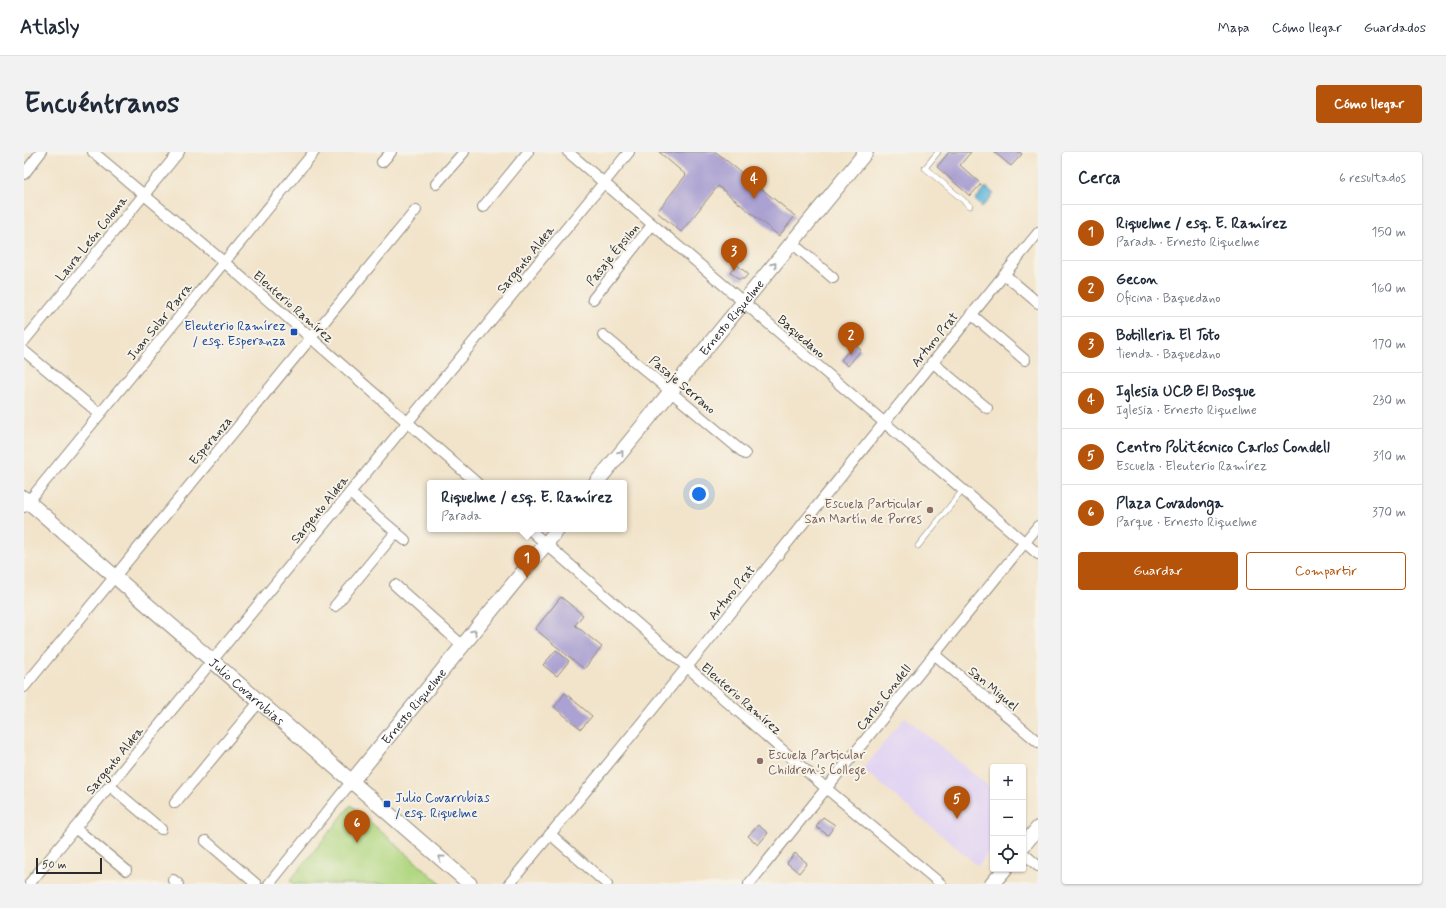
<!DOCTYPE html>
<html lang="es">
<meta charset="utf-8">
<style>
:root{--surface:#fff;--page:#f2f2f3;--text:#1f2937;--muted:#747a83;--line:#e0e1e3;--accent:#b45309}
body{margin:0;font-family:Mynerve,sans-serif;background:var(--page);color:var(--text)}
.controls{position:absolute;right:12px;bottom:12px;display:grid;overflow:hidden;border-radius:4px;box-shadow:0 1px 3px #0004}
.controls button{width:36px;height:36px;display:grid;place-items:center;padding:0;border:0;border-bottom:1px solid var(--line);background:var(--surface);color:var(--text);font:20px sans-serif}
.scale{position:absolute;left:12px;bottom:10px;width:66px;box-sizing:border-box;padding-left:4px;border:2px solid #2b2b2b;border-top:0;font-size:11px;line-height:14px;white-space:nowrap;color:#2b2b2b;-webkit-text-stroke:3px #f7f3e8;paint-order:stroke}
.you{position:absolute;left:675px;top:342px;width:14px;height:14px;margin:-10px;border:3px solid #fff;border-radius:50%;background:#1a73e8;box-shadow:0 0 0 6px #1a73e833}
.badge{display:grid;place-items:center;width:26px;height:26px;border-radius:50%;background:var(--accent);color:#fff;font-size:13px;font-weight:700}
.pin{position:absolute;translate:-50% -33px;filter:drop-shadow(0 1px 2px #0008)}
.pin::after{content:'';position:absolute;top:21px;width:14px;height:12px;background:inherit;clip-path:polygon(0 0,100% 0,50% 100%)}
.popup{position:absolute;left:403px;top:328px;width:200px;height:52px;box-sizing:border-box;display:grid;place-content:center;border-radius:4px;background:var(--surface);filter:drop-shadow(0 1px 3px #0005);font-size:13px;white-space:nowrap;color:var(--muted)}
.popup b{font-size:15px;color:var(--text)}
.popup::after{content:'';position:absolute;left:50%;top:100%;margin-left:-8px;border:8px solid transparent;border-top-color:var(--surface)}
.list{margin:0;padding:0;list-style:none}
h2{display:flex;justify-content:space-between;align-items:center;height:52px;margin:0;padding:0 16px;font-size:17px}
h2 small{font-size:13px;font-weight:400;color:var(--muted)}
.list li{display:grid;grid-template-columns:26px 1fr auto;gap:12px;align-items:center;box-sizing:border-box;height:56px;padding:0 16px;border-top:1px solid var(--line)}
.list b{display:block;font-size:15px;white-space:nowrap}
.list p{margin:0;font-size:13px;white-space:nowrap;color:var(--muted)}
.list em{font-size:13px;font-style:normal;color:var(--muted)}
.actions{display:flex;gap:8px;padding:12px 16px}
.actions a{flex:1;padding:9px 0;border:1px solid var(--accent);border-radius:4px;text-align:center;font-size:14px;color:var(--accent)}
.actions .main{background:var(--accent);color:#fff}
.icon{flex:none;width:22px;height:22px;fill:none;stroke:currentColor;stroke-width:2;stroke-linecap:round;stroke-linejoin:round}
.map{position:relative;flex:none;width:1014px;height:732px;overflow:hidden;border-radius:4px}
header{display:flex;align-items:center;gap:24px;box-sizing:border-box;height:56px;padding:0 20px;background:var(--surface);border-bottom:1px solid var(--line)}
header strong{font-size:19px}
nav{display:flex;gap:22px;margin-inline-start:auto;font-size:14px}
.intro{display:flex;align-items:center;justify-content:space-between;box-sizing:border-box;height:96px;padding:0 24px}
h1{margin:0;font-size:28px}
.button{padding:10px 18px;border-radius:4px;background:var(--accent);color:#fff;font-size:14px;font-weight:700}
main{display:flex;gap:24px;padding:0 24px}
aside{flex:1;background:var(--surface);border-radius:4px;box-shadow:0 1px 3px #0004}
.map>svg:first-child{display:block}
.built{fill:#e2d4f3}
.green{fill:#b1d781;stroke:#6e8156}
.water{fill:#5ab3d8;stroke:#426f82}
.building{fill:#aba1d2}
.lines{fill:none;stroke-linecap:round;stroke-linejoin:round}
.lane-casing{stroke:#8e887b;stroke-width:6}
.street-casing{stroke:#8e887b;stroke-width:12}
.secondary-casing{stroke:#8e887b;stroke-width:16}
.lane{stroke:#fff;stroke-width:5}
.street{stroke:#fff;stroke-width:10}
.secondary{stroke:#fff;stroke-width:14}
.oneway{stroke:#a0a0a0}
.transit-dot{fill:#1a4fb4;stroke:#f7f3e8;stroke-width:1.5}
.education-dot{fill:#8d6e63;stroke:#f7f3e8;stroke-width:1.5}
.labels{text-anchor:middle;stroke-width:4;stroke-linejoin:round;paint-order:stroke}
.street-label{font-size:13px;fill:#2b2b2b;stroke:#f7f3e8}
.transit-label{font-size:13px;fill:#164399;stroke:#f7f3e8;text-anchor:end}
.education-label{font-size:13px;fill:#785e54;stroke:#f7f3e8;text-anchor:end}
</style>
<header>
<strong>Atlasly</strong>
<nav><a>Mapa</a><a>Cómo llegar</a><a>Guardados</a></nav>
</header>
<div class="intro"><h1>Encuéntranos</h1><a class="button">Cómo llegar</a></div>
<main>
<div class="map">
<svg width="1014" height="732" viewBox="0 0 1014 732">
<rect width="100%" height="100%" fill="#f7f3e8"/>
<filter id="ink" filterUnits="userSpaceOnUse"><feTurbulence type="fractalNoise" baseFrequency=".025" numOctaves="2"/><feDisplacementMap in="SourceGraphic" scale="8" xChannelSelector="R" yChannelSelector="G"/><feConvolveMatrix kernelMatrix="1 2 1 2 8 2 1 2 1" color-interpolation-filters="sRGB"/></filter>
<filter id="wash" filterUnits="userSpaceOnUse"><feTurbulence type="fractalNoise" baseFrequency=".012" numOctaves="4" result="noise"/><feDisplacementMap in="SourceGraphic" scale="16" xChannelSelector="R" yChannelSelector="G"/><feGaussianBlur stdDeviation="0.9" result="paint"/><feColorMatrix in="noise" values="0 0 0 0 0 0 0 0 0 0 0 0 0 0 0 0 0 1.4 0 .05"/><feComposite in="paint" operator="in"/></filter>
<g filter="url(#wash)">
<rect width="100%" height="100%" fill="#f2e4cb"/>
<path class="built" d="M 881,565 L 969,638 L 969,695 L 954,714 L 839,617 Z"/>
<path class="green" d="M 327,653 L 417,732 L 270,732 L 266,729 Z"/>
<path class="water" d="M 962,35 L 970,42 L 958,55 L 951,48 Z"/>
<g id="blocks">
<g class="building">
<path d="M 635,0 L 692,0 L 771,64 L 755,84 L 694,34 L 657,80 L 633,60 L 662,23 Z"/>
<path d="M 925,0 L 947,0 L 936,13 L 957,32 L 946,44 L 913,15 Z"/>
<path d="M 970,0 L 996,0 L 998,2 L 987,14 Z"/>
<path d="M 712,112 L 724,122 L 720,127 L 714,127 L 706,120 Z"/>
<path d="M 830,192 L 837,198 L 824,214 L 817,208 Z"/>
<path d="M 537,445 L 559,463 L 551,473 L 578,495 L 560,517 L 511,477 Z"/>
<path d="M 532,498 L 545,509 L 533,524 L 519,513 Z"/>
<path d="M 541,541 L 568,564 L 557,577 L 530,555 Z"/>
<path d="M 799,665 L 811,673 L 804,683 L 792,675 Z"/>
<path d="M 734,673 L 744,681 L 734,693 L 724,684 Z"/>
<path d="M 771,701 L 783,711 L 775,721 L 763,711 Z"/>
</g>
</g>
</g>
<g filter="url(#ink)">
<use href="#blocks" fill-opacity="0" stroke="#8e887b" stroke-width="1"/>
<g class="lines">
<g class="lane-casing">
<g id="lane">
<path d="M 914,0 L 901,16 L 946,54"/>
<path d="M 894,394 L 939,338"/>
</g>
</g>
<g class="street-casing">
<g id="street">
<path d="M 69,0 L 200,110 L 453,331"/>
<path d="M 544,0 L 1014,402"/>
<path d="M 358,10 L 367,0"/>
<path d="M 0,22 L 17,0"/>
<path d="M 412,32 L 440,0"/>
<path d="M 459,55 L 504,0"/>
<path d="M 768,91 L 809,126"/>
<path d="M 980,122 L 1014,151"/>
<path d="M 569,147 L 628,73"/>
<path d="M 947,162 L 1001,208"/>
<path d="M 579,183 L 721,302"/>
<path d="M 0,189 L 155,0"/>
<path d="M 0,199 L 76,262"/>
<path d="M 908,210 L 963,256"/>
<path d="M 326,341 L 381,388"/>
<path d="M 0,355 L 290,0"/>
<path d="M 505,377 L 803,637 L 917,732"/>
<path d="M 371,433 L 439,494"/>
<path d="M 311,454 L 372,380"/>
<path d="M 910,502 L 1014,590"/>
<path d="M 0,535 L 392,58"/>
<path d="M 86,634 L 137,677"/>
<path d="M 151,651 L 236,549"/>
<path d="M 51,676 L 102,718"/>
<path d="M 526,682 L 583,732"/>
<path d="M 182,689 L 232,732"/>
<path d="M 999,701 L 1014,714"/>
<path d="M 149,728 L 154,732"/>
<path d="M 6,731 L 605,0"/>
<path d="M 245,732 L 328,629"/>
<path d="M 485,732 C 664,517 837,298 1014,81"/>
<path d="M 725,732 L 1014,374"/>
</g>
</g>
<g class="secondary-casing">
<g id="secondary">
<path id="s1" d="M 572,331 L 842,0"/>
<path id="s2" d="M 0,346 L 446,732"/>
<path id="s3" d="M 328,629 L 534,377"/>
<path d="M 999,694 L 1014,676"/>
<path d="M 968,732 L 981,717"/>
</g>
</g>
<use href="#lane" class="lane"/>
<use href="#street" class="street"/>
<use href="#secondary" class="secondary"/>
</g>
<defs><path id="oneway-chevron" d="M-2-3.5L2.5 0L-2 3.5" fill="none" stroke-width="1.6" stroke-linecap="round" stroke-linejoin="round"/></defs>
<g class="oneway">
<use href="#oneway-chevron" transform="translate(750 113) rotate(-51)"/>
<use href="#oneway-chevron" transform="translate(597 301) rotate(-51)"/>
<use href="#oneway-chevron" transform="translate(450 480) rotate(-51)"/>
<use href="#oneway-chevron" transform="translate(417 706) rotate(-139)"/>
</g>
</g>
<g class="transit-dot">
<rect x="266" y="176" width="8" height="8" rx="2"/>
<rect x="359" y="648" width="8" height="8" rx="2"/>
</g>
<g class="education-dot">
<circle cx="906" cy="358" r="4"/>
<circle cx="736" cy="609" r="4"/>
</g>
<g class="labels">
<g class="street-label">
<text transform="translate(67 86) rotate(-51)" y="5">Laura León Coloma</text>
<text transform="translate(588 102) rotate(-51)" y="5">Pasaje Épsilon</text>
<text transform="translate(501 107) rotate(-51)" y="5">Sargento Aldea</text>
<text transform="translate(270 154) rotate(41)" y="5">Eleuterio Ramírez</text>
<text dy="5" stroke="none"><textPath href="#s1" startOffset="214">Ernesto Riquelme</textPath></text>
<text transform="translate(135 169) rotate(-51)" y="5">Juan Solar Parra</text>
<text transform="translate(778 184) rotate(41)" y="5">Baquedano</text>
<text transform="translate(910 187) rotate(-51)" y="5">Arturo Prat</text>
<text transform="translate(659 232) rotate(40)" y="5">Pasaje Serrano</text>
<text transform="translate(186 288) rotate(-50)" y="5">Esperanza</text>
<text transform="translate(295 357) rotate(-51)" y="5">Sargento Aldea</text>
<text transform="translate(707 440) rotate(-51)" y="5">Arturo Prat</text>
<text transform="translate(970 536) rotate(40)" y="5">San Miguel</text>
<text dy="5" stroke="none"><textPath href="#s2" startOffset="295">Julio Covarrubias</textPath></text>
<text transform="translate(859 545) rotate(-52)" y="5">Carlos Condell</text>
<text transform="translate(718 546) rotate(41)" y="5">Eleuterio Ramírez</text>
<text dy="5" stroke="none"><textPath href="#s3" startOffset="97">Ernesto Riquelme</textPath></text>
<text transform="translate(90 608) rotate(-51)" y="5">Sargento Aldea</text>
</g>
<g class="transit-label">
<text x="262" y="178">Eleuterio Ramírez<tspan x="262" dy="15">/ esq. Esperanza</tspan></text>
<text x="371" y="650" text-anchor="start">Julio Covarrubias<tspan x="371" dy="15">/ esq. Riquelme</tspan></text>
</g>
<g class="education-label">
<text x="898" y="356">Escuela Particular<tspan x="898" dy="15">San Martín de Porres</tspan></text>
<text x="744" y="607" text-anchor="start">Escuela Particular<tspan x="744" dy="15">Children's College</tspan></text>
</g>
</g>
</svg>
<div class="controls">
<button>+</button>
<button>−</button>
<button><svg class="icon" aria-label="locate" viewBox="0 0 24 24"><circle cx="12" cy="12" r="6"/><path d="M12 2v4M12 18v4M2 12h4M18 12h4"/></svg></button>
</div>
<div class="scale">50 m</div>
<div class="you"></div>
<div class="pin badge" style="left:503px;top:426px">1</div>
<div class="popup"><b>Riquelme / esq. E. Ramírez</b>Parada</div>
<div class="pin badge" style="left:827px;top:203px">2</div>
<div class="pin badge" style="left:710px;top:119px">3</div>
<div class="pin badge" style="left:730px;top:47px">4</div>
<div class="pin badge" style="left:933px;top:667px">5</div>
<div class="pin badge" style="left:333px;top:691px">6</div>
</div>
<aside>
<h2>Cerca<small>6 resultados</small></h2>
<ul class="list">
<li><span class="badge">1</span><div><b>Riquelme / esq. E. Ramírez</b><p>Parada · Ernesto Riquelme</p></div><em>150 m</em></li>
<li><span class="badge">2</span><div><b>Gecon</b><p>Oficina · Baquedano</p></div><em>160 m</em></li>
<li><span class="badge">3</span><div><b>Botilleria El Toto</b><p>Tienda · Baquedano</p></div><em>170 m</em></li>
<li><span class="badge">4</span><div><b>Iglesia UCB El Bosque</b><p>Iglesia · Ernesto Riquelme</p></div><em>230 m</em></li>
<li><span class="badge">5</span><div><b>Centro Politécnico Carlos Condell</b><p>Escuela · Eleuterio Ramírez</p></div><em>310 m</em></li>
<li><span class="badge">6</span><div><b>Plaza Covadonga</b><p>Parque · Ernesto Riquelme</p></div><em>370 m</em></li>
</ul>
<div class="actions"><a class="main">Guardar</a><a>Compartir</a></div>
</aside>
</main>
